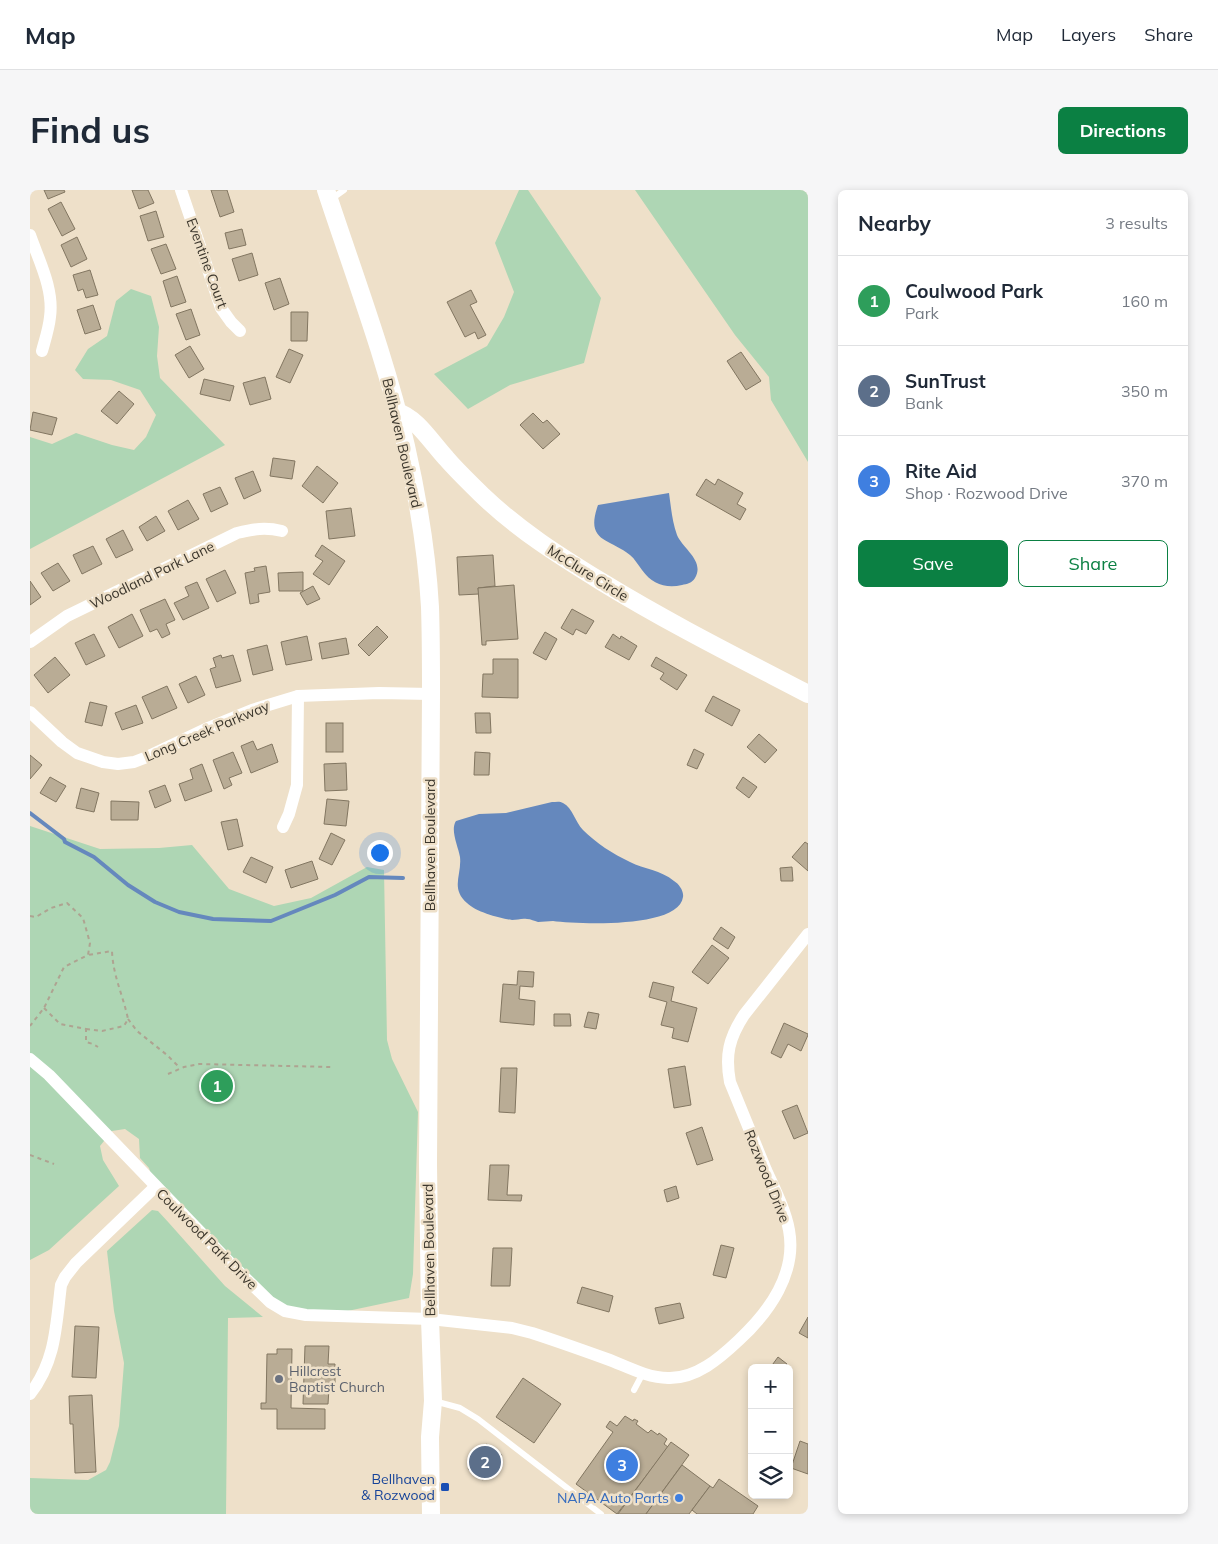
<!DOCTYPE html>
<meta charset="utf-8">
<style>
:root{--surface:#fff;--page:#f6f6f7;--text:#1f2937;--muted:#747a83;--line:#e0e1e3;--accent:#0b8043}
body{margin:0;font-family:Mulish,sans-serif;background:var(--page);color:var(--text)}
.controls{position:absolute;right:15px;bottom:15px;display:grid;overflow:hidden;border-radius:8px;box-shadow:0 2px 8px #0003}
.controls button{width:45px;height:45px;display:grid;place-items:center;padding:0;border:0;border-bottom:1px solid var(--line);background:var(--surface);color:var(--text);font:25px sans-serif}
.you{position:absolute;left:349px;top:662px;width:18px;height:18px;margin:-12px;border:4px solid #fff;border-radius:50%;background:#1a73e8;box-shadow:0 0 0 8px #1a73e833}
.badge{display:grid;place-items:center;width:32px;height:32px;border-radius:50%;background:var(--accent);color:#fff;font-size:16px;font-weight:700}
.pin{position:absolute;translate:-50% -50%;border:2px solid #fff;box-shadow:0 1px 5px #0006}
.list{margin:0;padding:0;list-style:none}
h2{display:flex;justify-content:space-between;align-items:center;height:65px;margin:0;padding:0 20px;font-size:21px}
h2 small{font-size:16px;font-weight:400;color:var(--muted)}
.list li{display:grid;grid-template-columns:32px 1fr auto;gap:15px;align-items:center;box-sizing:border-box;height:90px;padding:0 20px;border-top:1px solid var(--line)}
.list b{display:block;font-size:19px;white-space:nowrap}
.list p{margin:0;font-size:16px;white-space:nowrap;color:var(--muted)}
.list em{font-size:16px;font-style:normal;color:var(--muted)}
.actions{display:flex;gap:10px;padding:15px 20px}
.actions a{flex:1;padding:11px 0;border:1px solid var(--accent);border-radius:8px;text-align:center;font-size:18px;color:var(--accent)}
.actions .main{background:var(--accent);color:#fff}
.icon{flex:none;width:28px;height:28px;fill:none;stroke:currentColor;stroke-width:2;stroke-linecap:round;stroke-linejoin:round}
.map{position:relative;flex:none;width:778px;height:1324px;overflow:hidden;border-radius:8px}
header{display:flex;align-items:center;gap:30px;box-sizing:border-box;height:70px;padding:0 25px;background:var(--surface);border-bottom:1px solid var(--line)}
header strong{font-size:24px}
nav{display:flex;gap:28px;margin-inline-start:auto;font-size:18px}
.intro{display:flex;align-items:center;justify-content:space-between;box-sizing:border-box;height:120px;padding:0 30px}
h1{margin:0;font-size:35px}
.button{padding:12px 22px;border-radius:8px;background:var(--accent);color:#fff;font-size:18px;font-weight:700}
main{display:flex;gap:30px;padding:0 30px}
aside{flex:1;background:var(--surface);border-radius:8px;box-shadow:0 2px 8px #0003}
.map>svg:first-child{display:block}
.green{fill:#aed6b4}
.water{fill:#6588bd}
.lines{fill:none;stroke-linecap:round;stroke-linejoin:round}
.stream{stroke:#6588bd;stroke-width:4}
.building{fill:#b9ac95;stroke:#827661}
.path{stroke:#aea391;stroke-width:2;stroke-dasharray:4 4;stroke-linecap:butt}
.lane{stroke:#fff;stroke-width:6}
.street{stroke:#fff;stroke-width:12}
.secondary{stroke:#fff;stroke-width:18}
.worship-dot{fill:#6b7280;stroke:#eee0c9;stroke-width:2}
.transit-dot{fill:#1a4fb4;stroke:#eee0c9;stroke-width:2}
.shop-dot{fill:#3f7fe0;stroke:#eee0c9;stroke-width:2}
.labels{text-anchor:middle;stroke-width:5;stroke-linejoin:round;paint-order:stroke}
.street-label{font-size:14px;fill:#3b362c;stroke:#eee0c9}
.worship-label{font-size:14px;fill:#5b616d;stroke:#eee0c9;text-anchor:start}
.transit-label{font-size:14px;fill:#164399;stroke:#eee0c9;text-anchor:end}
.shop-label{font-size:14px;fill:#366cbe;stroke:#eee0c9;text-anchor:end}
</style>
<header>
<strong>Map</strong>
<nav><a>Map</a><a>Layers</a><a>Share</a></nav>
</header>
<div class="intro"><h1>Find us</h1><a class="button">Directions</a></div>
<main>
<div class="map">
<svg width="778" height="1324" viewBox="0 0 778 1324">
<rect width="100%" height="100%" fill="#eee0c9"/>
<g class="green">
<path d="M 489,0 L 498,0 L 571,108 L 554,173 L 480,195 L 438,219 L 404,184 L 457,156 L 474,127 L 484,102 L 465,53 Z"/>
<path d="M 605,0 L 778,0 L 778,272 L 741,210 L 739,187 L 705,145 Z"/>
<path d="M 101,99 L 121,106 L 129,137 L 127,166 L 130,188 L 195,255 L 0,359 L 0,247 L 22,254 L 46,243 L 82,255 L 104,260 L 116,247 L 126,225 L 110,200 L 81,190 L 53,189 L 45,180 L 58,159 L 77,146 L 86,111 Z"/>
<path d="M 0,636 L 70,659 L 129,658 L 162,655 L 199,699 L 244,716 L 281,708 L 337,677 L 354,680 L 357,850 L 362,869 L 388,922 L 383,1084 L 379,1108 L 294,1126 L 255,1121 L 125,997 L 119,978 L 110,968 L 109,949 L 95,939 L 82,941 L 70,956 L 73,970 L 89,996 L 19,1060 L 0,1070 Z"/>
<path d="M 122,1020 L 128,1021 L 139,1033 L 195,1096 L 233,1127 L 198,1128 L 196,1324 L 0,1324 L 0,1288 L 58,1290 L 76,1280 L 80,1272 L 89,1236 L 94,1173 L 84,1121 L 77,1061 Z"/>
</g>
<g class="water">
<path d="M 639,303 C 641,317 642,331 647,345 C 653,359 675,371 665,388 C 662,393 657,394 652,395 C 636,399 622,394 612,380 C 608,375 605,369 600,365 C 578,348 555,352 568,315 Z"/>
<path d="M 522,612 C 526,612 530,611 533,613 C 543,618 545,632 553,640 C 566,653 583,664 600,672 C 614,679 631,680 644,691 C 649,694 654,701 653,707 C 649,739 547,734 523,731 C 518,731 513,732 508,732 C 504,731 501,729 497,729 C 492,728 487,730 482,730 C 469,728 446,722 437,713 C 420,698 432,685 430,667 C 428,656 420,640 426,631 L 449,624 L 476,623 Z"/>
</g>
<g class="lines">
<path class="stream" d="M 0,623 L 34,649 L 35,652 L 64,667 L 98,695 L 125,712 L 149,722 L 183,729 L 241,731 L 305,705 L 339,687 L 373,688"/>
</g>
<g class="building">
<path d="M 14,0 L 34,0 L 35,2 L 18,9 Z"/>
<path d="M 102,0 L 118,0 L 124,13 L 109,19 Z"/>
<path d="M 181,0 L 197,0 L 204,22 L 190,27 Z"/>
<path d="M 31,12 L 45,39 L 32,46 L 18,19 Z"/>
<path d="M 126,21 L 134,47 L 118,51 L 110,26 Z"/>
<path d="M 212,39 L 216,55 L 199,59 L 195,43 Z"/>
<path d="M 47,47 L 57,69 L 41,77 L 31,55 Z"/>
<path d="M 136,54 L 146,79 L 131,84 L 121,59 Z"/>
<path d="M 222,63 L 228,85 L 209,91 L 202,69 Z"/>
<path d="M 60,80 L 68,105 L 56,108 L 53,99 L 48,101 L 43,85 Z"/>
<path d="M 147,86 L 156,112 L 141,117 L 133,91 Z"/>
<path d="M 250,88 L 259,114 L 244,120 L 235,93 Z"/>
<path d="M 441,100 L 447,112 L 440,115 L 456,145 L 448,149 L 445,142 L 435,147 L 417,112 Z"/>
<path d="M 63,115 L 71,139 L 55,144 L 47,120 Z"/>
<path d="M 161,119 L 170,145 L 156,150 L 146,124 Z"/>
<path d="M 261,122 L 278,122 L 277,151 L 261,151 Z"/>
<path d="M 160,156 L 174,179 L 159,188 L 145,165 Z"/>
<path d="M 259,159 L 273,165 L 260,193 L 246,187 Z"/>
<path d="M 711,162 L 731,191 L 716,200 L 697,171 Z"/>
<path d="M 235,187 L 241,209 L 220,215 L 213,193 Z"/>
<path d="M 174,189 L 204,196 L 200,211 L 170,204 Z"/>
<path d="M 89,201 L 104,214 L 87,234 L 71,221 Z"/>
<path d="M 3,222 L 27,228 L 22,245 L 0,240 Z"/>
<path d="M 503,223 L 513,233 L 517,230 L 530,244 L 513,259 L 490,235 Z"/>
<path d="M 243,268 L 265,271 L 262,289 L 240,286 Z"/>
<path d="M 287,276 L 308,293 L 293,313 L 272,296 Z"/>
<path d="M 223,281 L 231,301 L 214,309 L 205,288 Z"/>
<path d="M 676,289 L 685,295 L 688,289 L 713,303 L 707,314 L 716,319 L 710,330 L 666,305 Z"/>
<path d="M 190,297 L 198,314 L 181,322 L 173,304 Z"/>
<path d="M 158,310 L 169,329 L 148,340 L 138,321 Z"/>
<path d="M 321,318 L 325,346 L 299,349 L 296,321 Z"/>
<path d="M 126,326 L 135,341 L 117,351 L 109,337 Z"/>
<path d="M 93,340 L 103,360 L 86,368 L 76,349 Z"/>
<path d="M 292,355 L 315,371 L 299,395 L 283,384 L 293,371 L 285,366 Z"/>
<path d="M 63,356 L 72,374 L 52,384 L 43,365 Z"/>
<path d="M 463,365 L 465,396 L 448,398 L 449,404 L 429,405 L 427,367 Z"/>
<path d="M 28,373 L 40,391 L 23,401 L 11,383 Z"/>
<path d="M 236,376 L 240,402 L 228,404 L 229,412 L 220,414 L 215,383 L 225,381 L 224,378 Z"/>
<path d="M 195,380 L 206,403 L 187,412 L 176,389 Z"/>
<path d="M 273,382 L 273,401 L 249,401 L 248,383 Z"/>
<path d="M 0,391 L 11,407 L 0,415 Z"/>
<path d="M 167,392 L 179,418 L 153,430 L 144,413 L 159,406 L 155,397 Z"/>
<path d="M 484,395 L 488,449 L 456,451 L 456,455 L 452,455 L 448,398 Z"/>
<path d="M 283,396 L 290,409 L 277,415 L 270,403 Z"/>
<path d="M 135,409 L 145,430 L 136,434 L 140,444 L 132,448 L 127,439 L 120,442 L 110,420 Z"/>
<path d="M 542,419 L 564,431 L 556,444 L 546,439 L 543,445 L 531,438 Z"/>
<path d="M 102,424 L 113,446 L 89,458 L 78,437 Z"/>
<path d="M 347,436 L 358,447 L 339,466 L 328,455 Z"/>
<path d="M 515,442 L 527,449 L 516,470 L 503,463 Z"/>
<path d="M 64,444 L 75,466 L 56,475 L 45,453 Z"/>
<path d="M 583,444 L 590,449 L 591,446 L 607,456 L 599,470 L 575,457 Z"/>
<path d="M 277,446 L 282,470 L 256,475 L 251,452 Z"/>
<path d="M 316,448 L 319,464 L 292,469 L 289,453 Z"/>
<path d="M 237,455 L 243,480 L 223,485 L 217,460 Z"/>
<path d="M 191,465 L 192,468 L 203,465 L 211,491 L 186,498 L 180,479 L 186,477 L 183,468 Z"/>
<path d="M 25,467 L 40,485 L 18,503 L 4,485 Z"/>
<path d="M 626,467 L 657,485 L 647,500 L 630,489 L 634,483 L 621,476 Z"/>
<path d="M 463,469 L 488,469 L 488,508 L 452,507 L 453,484 L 463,484 Z"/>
<path d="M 166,486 L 175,505 L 158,513 L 149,494 Z"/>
<path d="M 137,496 L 147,518 L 122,529 L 112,507 Z"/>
<path d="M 683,506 L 710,520 L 702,536 L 675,521 Z"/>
<path d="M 60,512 L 77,516 L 72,536 L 55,532 Z"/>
<path d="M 106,515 L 113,533 L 92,540 L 85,523 Z"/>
<path d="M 445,523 L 460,523 L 461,543 L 446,543 Z"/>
<rect x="296" y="533" width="17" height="29"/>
<path d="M 729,544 L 747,560 L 735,573 L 717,557 Z"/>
<path d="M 223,551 L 227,560 L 242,554 L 248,572 L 221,583 L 211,556 Z"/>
<path d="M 664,559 L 674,564 L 667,579 L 657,575 Z"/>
<path d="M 203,562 L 212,583 L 199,588 L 202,595 L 194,599 L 183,570 Z"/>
<path d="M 445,562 L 460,563 L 459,585 L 444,585 Z"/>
<path d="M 0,565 L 12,575 L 0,589 Z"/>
<path d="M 316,573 L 317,600 L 295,601 L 294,574 Z"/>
<path d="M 172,574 L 182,601 L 155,611 L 149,594 L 163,589 L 160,579 Z"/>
<path d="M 20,587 L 36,596 L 26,612 L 10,603 Z"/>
<path d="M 713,587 L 727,597 L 719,608 L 706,598 Z"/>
<path d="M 135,595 L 141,611 L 125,618 L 119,601 Z"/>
<path d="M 51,598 L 69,603 L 64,622 L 46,618 Z"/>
<path d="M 297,609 L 319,611 L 316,636 L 294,634 Z"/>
<path d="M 81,611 L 109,612 L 108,630 L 81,630 Z"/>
<path d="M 207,629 L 213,656 L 198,660 L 191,632 Z"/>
<path d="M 301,643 L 315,650 L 302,675 L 289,669 Z"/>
<path d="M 775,652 L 778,654 L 778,681 L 762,667 Z"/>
<path d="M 221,667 L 243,677 L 236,693 L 213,682 Z"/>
<path d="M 282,671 L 288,689 L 261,698 L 255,680 Z"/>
<path d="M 762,677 L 763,691 L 751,691 L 750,678 Z"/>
<path d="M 691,737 L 705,747 L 698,759 L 683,749 Z"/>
<path d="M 682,755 L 699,768 L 678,794 L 662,782 Z"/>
<path d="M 488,781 L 504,782 L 503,797 L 490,796 L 489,809 L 505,811 L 504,835 L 470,832 L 473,794 L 487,795 Z"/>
<path d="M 623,792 L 644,797 L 641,811 L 667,818 L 658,852 L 642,848 L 644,838 L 631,835 L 637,812 L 619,807 Z"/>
<path d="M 558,822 L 569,824 L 566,839 L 554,837 Z"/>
<path d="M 524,824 L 540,824 L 541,836 L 524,836 Z"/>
<path d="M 754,833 L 778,844 L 778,845 L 771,861 L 758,854 L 751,868 L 741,863 Z"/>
<path d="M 655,876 L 661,915 L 644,918 L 638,879 Z"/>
<path d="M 471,878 L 487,878 L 485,923 L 469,922 Z"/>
<path d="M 767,915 L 778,943 L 764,949 L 752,921 Z"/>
<path d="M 672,937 L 683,970 L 667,975 L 656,943 Z"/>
<path d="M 460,975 L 479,975 L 477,1005 L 492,1005 L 491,1011 L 458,1010 Z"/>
<path d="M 646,996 L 649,1008 L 637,1012 L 634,1000 Z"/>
<path d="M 691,1055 L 704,1058 L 696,1088 L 683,1085 Z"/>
<path d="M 463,1058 L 482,1058 L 480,1096 L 461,1096 Z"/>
<path d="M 552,1097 L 583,1106 L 579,1122 L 547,1113 Z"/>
<path d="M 650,1113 L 654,1128 L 629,1134 L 625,1118 Z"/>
<path d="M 778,1127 L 778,1148 L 769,1143 Z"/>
<path d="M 45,1136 L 69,1137 L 66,1188 L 42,1187 Z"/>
<path d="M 275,1156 L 299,1156 L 298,1174 L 305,1174 L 305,1198 L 299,1198 L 298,1214 L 273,1214 Z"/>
<path d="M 247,1159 L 262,1159 L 261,1218 L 295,1219 L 295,1239 L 247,1239 L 247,1219 L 231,1219 L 231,1213 L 236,1213 L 237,1164 L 247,1164 Z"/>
<path d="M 748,1167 L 757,1174 L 755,1178 L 740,1178 Z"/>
<path d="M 493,1188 L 531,1214 L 504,1253 L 466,1227 Z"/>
<path d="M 62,1205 L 66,1282 L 45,1283 L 43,1234 L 40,1234 L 39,1206 Z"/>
<path d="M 595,1226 L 603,1231 L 604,1229 L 608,1231 L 606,1234 L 618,1243 L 621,1240 L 628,1245 L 629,1243 L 637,1249 L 634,1254 L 638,1257 L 587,1324 L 546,1294 L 583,1242 L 576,1237 L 580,1231 L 587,1236 Z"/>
<path d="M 770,1251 L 778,1254 L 778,1284 L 761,1278 Z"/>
<path d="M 641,1252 L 659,1265 L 616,1324 L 588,1324 Z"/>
<path d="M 456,1254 L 472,1265 L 453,1290 L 438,1279 Z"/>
<path d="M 652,1275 L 680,1296 L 659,1324 L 616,1324 Z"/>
<path d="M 689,1289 L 728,1316 L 723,1324 L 667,1324 L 662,1320 L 680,1296 L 683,1298 Z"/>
</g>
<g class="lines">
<g class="path">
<path d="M 0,726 L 6,727 L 21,718 L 37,713 L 53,728 L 60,753 L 58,765 L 34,777 L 14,818 L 0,836"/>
<path d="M 14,818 L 30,834 L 56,839 L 56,852 L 63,854 L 68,857"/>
<path d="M 98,829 L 107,841 L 137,865 L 150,878"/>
<path d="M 56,839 L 72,841 L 94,836 L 98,829 C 93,805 83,786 82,761 L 58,765"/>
<path d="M 138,884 L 154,877 L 169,874 L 301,877"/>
<path d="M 0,965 L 24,974"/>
</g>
<g class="lane">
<path d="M 300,10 L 314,0"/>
<path d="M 604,1200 L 613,1183"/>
<path d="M 404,1211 L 430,1218 L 448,1229 L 571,1324"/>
</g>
<g class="street">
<path d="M 151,0 L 191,118 L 201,132 L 210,141"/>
<path d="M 0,45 C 9,71 24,99 20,127 C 19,138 15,150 12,161"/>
<path d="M 0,452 L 37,426 L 207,343 C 224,339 235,337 252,341"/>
<path d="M 0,522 L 32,552 L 47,563 L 73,572 L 88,574 L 104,572 L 117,567 L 178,538 L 222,520 L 268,506 L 349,503 L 401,504"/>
<path d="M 253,637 L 259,624 L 267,595 L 268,506"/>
<path d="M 0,869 L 19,885 L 202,1075 L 240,1112 L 255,1121 L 276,1125 L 400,1129 L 482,1138 L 502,1143 C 527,1151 552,1160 577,1169 C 596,1176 617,1188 638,1188 C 666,1189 690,1168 709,1150 C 739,1122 767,1083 759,1040 C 755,1019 745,1000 736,980 C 724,951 712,922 700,892 C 695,865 699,848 714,825 L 778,744"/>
<path d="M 0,1204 C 26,1171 26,1135 31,1095 L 35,1087 L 46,1073 L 125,997"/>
</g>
<g class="secondary">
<path d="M 296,0 C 324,85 356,169 376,256 C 388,309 397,363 400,417 C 401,446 401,475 401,504 L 398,974 L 400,1129 L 403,1211 L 400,1247 L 401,1324"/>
<path d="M 367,222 C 386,227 402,253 416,268 C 427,281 440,293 453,306 C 490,341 528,365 572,392 C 639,433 709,468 778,504"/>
</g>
</g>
<circle class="worship-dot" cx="249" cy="1189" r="5"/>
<rect class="transit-dot" x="410" y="1292" width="10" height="10" rx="2.5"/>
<circle class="shop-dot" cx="649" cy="1308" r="5"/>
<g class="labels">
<g class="street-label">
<text transform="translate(177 73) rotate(70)" y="5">Eventine Court</text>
<text transform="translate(372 253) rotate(77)" y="5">Bellhaven Boulevard</text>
<text transform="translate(558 383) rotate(32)" y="5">McClure Circle</text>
<text transform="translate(122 385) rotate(-26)" y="5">Woodland Park Lane</text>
<text transform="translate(177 541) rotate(-23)" y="5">Long Creek Parkway</text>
<text transform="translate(400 655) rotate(-90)" y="5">Bellhaven Boulevard</text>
<text transform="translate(737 986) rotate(68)" y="5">Rozwood Drive</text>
<text transform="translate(177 1049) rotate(45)" y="5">Coulwood Park Drive</text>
<text transform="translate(399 1060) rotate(-91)" y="5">Bellhaven Boulevard</text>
</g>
<g class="worship-label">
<text x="259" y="1186">Hillcrest<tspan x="259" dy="16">Baptist Church</tspan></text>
</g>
<g class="transit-label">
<text x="405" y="1294">Bellhaven<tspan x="405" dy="16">&amp; Rozwood</tspan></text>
</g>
<g class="shop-label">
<text x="639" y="1313">NAPA Auto Parts</text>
</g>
</g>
</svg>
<div class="controls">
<button>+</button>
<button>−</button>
<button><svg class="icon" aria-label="layers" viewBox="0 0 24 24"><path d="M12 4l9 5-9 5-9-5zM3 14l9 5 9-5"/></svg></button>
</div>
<div class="you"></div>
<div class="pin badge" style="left:187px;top:896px;background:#2e9e5b">1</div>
<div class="pin badge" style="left:455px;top:1272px;background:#5c6f8a">2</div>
<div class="pin badge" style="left:592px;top:1275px;background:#3f7fe0">3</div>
</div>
<aside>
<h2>Nearby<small>3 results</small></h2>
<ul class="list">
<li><span class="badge" style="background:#2e9e5b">1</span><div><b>Coulwood Park</b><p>Park</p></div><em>160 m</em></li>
<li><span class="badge" style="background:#5c6f8a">2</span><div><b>SunTrust</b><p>Bank</p></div><em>350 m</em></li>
<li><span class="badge" style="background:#3f7fe0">3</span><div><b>Rite Aid</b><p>Shop · Rozwood Drive</p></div><em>370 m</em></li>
</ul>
<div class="actions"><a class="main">Save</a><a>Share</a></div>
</aside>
</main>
